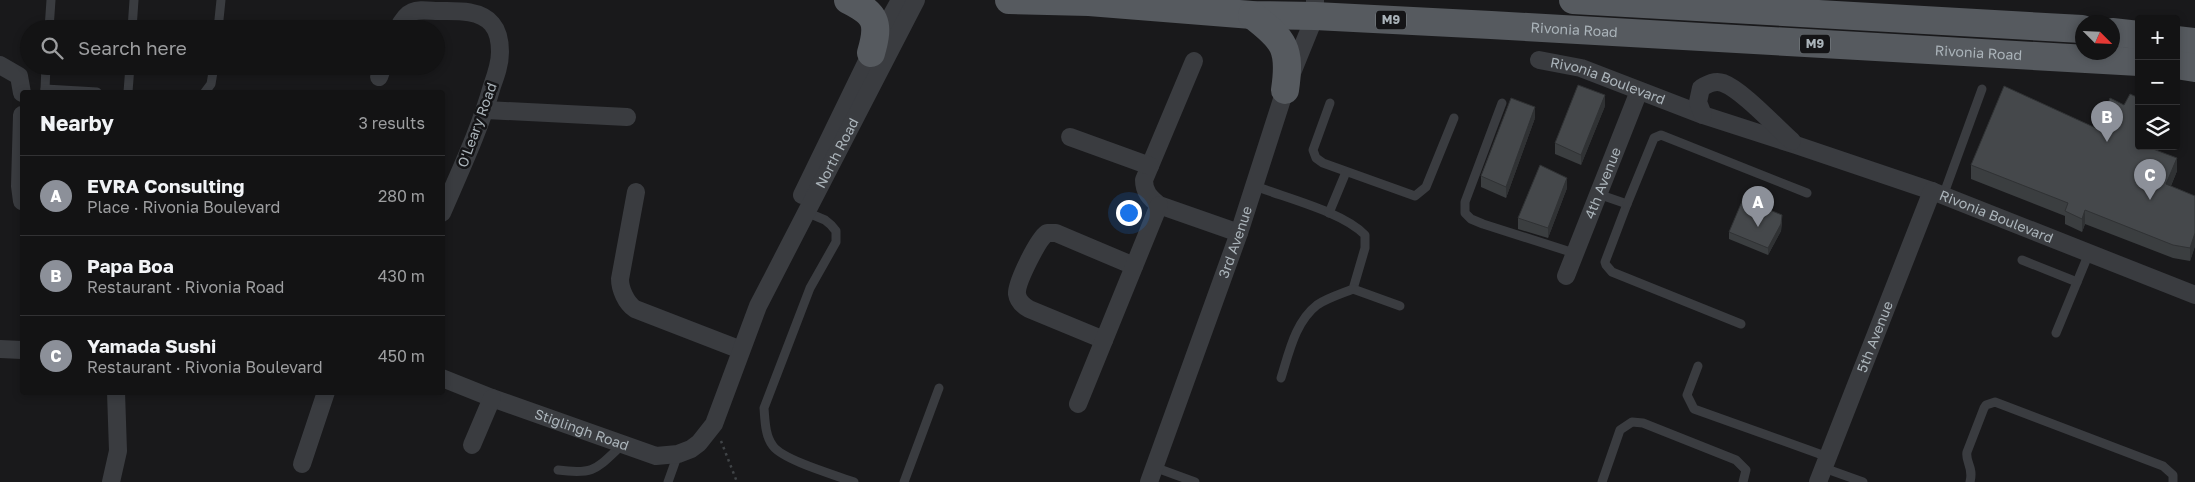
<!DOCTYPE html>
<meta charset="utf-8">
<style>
:root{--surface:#131314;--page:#202022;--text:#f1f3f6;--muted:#9d9ea0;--line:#323234;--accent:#8c9099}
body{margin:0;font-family:"Golos Text",sans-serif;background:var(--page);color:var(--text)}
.controls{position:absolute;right:15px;top:15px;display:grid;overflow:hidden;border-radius:5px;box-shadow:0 2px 8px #0003}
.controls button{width:45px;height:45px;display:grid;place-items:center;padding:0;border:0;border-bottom:1px solid var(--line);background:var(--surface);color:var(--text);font:25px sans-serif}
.compass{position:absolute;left:2075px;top:15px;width:45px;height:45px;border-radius:50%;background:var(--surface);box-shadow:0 2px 8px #0003;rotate:114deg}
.you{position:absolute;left:1128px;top:212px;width:18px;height:18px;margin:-12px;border:4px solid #fff;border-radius:50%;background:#1a73e8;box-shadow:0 0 0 8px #1a73e833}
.badge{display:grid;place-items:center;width:32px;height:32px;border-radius:50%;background:var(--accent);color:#fff;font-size:16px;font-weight:700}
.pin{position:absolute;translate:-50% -41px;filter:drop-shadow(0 1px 2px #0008)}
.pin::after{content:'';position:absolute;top:26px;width:18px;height:15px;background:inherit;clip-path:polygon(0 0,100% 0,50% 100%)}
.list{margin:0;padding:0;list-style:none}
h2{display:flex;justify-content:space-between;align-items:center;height:65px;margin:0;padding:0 20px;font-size:21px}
h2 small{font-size:16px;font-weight:400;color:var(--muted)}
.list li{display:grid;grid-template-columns:32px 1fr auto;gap:15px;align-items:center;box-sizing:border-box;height:80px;padding:0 20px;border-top:1px solid var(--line)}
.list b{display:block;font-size:19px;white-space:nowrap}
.list p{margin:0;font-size:16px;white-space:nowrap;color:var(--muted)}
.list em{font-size:16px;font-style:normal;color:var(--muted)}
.icon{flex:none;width:28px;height:28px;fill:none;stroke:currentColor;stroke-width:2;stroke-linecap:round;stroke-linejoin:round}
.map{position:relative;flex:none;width:2195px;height:482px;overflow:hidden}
.search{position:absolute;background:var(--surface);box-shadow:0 2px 8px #0003;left:20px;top:20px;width:425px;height:55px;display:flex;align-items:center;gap:12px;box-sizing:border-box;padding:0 18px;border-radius:28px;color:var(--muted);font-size:19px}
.panel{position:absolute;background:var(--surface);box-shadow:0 2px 8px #0003;left:20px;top:90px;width:425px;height:305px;border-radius:5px}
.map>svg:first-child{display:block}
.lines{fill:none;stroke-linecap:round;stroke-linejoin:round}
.path{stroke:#404447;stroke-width:2.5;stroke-dasharray:2.5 4;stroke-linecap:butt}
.service{stroke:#3a3c40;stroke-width:9}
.minor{stroke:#3a3c40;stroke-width:18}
.primary{stroke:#565a5f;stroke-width:28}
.wall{fill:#3b3e40}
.shaded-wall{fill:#303234}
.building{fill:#45484b;stroke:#303234}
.labels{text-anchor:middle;stroke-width:5;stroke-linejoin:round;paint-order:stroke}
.shield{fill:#141416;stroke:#7e8489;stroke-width:1}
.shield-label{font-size:12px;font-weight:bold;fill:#abb4ba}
.street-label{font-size:14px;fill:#abb4ba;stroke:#141416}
</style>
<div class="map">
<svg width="2195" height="482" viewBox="0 0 2195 482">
<rect width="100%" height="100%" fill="#19191b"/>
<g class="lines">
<path class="path" d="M 721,441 L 737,482"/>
<g class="service">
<path d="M 49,29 L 51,0"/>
<path d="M 132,29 L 134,0"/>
<path d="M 218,29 L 221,0"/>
<path d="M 45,89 L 46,66"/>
<path d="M 45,92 L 45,89 L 97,92"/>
<path d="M 128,92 L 130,66"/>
<path d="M 205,92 L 211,84 L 214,66"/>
<path d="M 1330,103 L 1313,150 L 1316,158 L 1323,163 L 1415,196 L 1426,187 L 1454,118"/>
<path d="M 1502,103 L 1465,202 L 1465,213 L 1471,219 L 1483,224 L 1574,253"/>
<path d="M 1255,186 C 1286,198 1343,212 1365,235 L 1365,248 L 1353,289 C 1341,294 1327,298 1317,305 C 1295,322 1289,353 1281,378"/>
<path d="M 1598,194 L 1627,204 L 1605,262 L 1606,265 L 1612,272 L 1741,324"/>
<path d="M 1943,196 L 1982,89"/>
<path d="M 1627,204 L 1654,138 L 1661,135 L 1807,193"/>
<path d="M 806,212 L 825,220 L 831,225 L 836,231 L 836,242 L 810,288 L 764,408 C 765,420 765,436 773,446 C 783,460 835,475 854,482"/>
<path d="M 1329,213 L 1346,172"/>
<path d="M 2022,260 L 2077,282"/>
<path d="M 1353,289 L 1400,306"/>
<path d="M 2056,333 L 2089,253"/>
<path d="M 1698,366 L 1687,395 L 1694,409 L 1828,457"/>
<path d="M 1154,467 L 1195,482"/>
<path d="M 1824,468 L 1863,482"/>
<path d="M 558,470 C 595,475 596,469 623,444"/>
<path d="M 668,482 L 678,454"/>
<path d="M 904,482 L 939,388"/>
<path d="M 1602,482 L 1620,430 L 1632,422 L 1643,423 L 1736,460 L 1746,470 L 1743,482"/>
<path d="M 1970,482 C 1974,467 1965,462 1967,452 L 1984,408 L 1986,405 L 1995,402 L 2163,466 L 2173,475 L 2173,482"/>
</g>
<g class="minor">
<path d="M 398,29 C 408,7 417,10 438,11 C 454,11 480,9 492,24 C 498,31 500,43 500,52 C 500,64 496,75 492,86 C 480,129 460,171 442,213"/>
<path id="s1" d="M 1539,60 L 1581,68 L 1703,115 L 1796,145 L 1932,191 L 2195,295"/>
<path d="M 1194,61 L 1144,180 C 1144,192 1150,198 1159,205 L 1239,233"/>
<path d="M 0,65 L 19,76 L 22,93"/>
<path d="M 379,77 L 383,66"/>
<path d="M 486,110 L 627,117"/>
<path d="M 22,115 L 20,186 L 22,201"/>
<path d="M 1703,115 L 1698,102 L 1701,88 C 1708,84 1715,80 1723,83 C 1742,90 1775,126 1792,141"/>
<path d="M 1070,137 L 1150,166"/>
<path d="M 636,192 L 620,279 C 620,289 626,303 635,309 L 741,350"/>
<path d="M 802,195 L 871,53 L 900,0"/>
<path id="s2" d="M 1566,276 L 1639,91"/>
<path d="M 1104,340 L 1029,309 C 1022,305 1018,301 1017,294 C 1016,283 1038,239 1047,233 L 1056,233 L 1134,266"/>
<path d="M 0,349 L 22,350"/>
<path id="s3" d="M 442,378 L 492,398 L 656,456 L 678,454 L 691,449 L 699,443 L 714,424 L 758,306 L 916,0"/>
<path d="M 1078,404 L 1159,205"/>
<path d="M 472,445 L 492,398"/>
<path d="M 302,464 L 326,392"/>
<path d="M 111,482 L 118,451 L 116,392"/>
<path id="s4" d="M 1149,482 L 1239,233 L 1285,90 L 1315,16 L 1315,0"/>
<path id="s5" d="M 1818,482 L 1932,191"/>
</g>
<g class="primary">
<path d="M 848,0 C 876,14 880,22 871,53"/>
<path id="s6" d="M 1009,0 L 1089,2 L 1252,15 L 1315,16 L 1491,25 L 2139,62"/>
<path d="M 1573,0 L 2082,29"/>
<path d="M 1252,15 C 1285,40 1291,49 1285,90"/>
<path d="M 2112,32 L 2139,35"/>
<path d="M 2176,40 L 2195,42"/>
<path d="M 2176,65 L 2195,68"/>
</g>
</g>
<g class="wall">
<path d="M 1605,106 L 1581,165 L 1555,154 L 1555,143 Z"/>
<path d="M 1535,118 L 1506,198 L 1481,187 L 1481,176 Z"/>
<path d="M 2139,146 L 2159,146 L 2158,151 L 2177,171 L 2171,186 L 2195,196 L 2195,246 L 2190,261 L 2173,258 L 2085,224 L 2082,232 L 2065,224 L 2065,216 L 1971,179 L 1971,165 Z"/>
<path d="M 1567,188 L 1548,238 L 1518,229 L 1518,218 Z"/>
<path d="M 1782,222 L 1781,231 L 1768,255 L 1729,239 L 1729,232 Z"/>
</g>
<g class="shaded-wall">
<path d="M 1605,95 L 1605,106 L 1581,165 L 1581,155 Z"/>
<path d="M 1535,107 L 1535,118 L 1506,198 L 1506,187 Z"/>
<path d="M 2154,146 L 2159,146 L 2153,163 L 2153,149 Z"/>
<path d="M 2177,158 L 2177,171 L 2166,197 L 2166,184 Z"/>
<path d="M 1567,178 L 1567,188 L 1548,238 L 1548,228 Z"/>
<path d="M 2085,210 L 2085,224 L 2082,232 L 2082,219 Z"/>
<path d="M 1782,215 L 1781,231 L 1768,255 L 1768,248 Z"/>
<path d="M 2195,233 L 2195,246 L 2190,261 L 2190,248 Z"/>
</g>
<g class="building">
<path d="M 1578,85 L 1605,95 L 1581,155 L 1555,143 Z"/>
<path d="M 2004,86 L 2098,129 L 2110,98 L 2124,105 L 2130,94 L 2139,98 L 2139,146 L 2154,146 L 2153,149 L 2177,158 L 2166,184 L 2195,196 L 2195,233 L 2190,248 L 2173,245 L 2085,210 L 2082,219 L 2065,211 L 2068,203 L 1971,165 Z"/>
<path d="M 1511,98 L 1535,107 L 1506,187 L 1481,176 Z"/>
<path d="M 1540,165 L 1567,178 L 1548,228 L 1518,218 Z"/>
<path d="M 1743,199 L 1782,215 L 1781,224 L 1768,248 L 1729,232 Z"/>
</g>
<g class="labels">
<g class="shield">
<rect x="1376" y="10.5" width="30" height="19" rx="4"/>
<rect x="1800" y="34.5" width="30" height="19" rx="4"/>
</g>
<g class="shield-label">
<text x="1391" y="24">M9</text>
<text x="1815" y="48">M9</text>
</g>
<g class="street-label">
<text dy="5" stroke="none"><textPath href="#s6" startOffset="566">Rivonia Road</textPath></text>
<text dy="5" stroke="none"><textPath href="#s6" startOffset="971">Rivonia Road</textPath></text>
<text dy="5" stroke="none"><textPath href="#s1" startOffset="72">Rivonia Boulevard</textPath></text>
<text transform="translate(477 125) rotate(-70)" y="5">O'Leary Road</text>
<text dy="5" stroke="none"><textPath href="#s3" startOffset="596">North Road</textPath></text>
<text dy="5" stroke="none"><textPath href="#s2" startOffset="100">4th Avenue</textPath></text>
<text dy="5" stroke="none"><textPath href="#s1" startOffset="484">Rivonia Boulevard</textPath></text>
<text dy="5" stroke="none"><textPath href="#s4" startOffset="255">3rd Avenue</textPath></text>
<text dy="5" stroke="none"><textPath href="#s5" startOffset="156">5th Avenue</textPath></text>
<text dy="5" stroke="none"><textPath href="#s3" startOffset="149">Stiglingh Road</textPath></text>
</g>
</g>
</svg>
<div class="controls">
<button>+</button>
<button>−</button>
<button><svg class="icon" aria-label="layers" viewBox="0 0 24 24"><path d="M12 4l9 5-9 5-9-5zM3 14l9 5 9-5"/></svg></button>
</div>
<svg class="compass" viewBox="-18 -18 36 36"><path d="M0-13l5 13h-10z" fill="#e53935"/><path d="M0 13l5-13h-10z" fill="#9d9ea0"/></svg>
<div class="you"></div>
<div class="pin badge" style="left:1758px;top:227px">A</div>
<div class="pin badge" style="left:2107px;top:142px">B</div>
<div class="pin badge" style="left:2150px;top:200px">C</div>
<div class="search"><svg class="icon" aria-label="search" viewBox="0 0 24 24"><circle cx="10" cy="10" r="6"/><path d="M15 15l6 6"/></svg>Search here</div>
<section class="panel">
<h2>Nearby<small>3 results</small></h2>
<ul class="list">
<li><span class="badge">A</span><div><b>EVRA Consulting</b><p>Place · Rivonia Boulevard</p></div><em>280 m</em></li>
<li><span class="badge">B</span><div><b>Papa Boa</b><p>Restaurant · Rivonia Road</p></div><em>430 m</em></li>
<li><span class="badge">C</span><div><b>Yamada Sushi</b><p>Restaurant · Rivonia Boulevard</p></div><em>450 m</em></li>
</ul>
</section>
</div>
